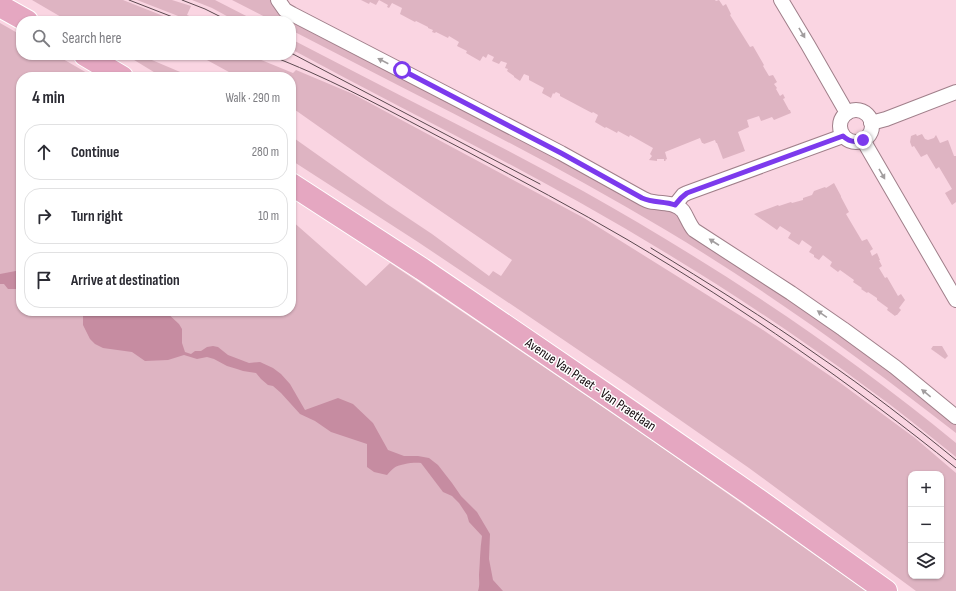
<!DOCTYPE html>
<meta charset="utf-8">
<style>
:root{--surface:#fff;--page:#f7f7f7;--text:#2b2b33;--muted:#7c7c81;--line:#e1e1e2}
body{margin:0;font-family:"Sofia Sans Condensed",sans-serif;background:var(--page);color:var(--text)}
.controls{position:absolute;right:12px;bottom:12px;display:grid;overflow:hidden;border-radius:8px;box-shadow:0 1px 3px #0004}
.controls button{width:36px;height:36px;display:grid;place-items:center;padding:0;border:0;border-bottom:1px solid var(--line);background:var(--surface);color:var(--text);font:20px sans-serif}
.stop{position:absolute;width:12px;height:12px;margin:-9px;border:3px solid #7c3aed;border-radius:50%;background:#fff}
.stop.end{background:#7c3aed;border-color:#fff;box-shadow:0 1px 4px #0008}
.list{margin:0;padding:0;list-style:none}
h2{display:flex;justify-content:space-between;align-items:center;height:52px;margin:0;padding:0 16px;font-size:17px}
h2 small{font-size:13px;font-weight:400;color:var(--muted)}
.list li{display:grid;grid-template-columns:26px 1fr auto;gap:12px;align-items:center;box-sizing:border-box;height:56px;margin:0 8px 8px;padding:0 8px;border:1px solid var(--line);border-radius:16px}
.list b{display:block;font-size:15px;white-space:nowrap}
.list em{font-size:13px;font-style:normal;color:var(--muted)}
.icon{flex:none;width:22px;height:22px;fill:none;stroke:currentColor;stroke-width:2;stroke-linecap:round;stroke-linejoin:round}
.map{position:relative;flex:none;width:956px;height:591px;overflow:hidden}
.search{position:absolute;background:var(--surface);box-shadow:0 1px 3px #0004;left:16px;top:16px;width:280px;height:44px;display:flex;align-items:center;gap:10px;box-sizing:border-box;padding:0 14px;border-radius:16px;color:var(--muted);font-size:15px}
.panel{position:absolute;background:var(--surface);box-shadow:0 1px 3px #0004;left:16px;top:72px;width:280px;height:244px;border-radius:16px}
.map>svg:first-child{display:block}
.green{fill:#deb4c2;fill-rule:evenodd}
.water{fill:#c68ca1}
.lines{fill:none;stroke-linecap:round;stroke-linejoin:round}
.street-casing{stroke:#a07f8a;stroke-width:16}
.primary-casing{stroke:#fff;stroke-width:24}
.street{stroke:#fff;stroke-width:14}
.primary{stroke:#e5a7c1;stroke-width:22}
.tram{stroke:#5c4950;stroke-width:1}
.oneway{fill:#a19d9e}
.route{stroke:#7c3aed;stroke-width:5}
.labels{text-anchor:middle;stroke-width:3;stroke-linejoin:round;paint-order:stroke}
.street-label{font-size:14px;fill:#14090d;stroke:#fff}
</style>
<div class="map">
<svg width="956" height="591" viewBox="0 0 956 591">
<rect width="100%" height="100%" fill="#fad5e2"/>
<g class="green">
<path d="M 32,0 L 123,0 L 176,21 L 68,21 Z"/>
<path d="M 137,0 L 172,0 L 191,6 L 187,15 L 198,20 L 191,21 Z"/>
<path d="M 192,0 L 215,0 L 256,21 L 236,21 L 212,8 Z"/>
<path d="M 232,0 L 273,0 L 288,16 L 286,20 L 288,21 L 273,21 Z"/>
<path d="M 361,0 L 715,0 L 716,1 L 719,0 L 723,6 L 726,4 L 731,14 L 730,15 L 750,47 L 753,46 L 764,65 L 763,66 L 769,76 L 773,75 L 777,82 L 774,84 L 777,88 L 776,89 L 780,96 L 783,94 L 785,98 L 783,99 L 789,110 L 790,110 L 791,113 L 774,120 L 772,117 L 761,121 L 759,116 L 747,120 L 749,127 L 738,132 L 745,151 L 723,159 L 717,143 L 716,143 L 715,140 L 704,144 L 703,143 L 702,143 L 700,138 L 665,152 L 667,159 L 665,160 L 666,161 L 664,161 L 664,159 L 657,159 L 657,161 L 649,160 L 652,156 L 650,154 L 653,148 L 630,135 L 629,137 L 618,131 L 617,133 L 606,127 L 605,128 L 595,122 L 598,115 L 593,112 L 592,113 L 560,96 L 560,94 L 556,92 L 554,94 L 553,93 L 551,98 L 542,93 L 544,88 L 529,80 L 529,76 L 524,74 L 520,81 L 514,77 L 514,76 L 507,71 L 508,69 L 505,68 L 507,63 L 501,61 L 499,64 L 492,61 L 494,57 L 488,54 L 486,58 L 483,56 L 480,61 L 466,53 L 467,51 L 457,46 L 459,42 L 449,36 L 448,38 L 436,32 L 435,33 L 432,32 L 433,30 L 428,28 L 428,27 L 416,21 L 415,22 L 400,14 L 402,8 L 392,3 L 389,8 L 387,7 L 388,5 L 379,0 L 376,5 L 370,2 L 369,4 Z"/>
<path d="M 291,22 L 550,155 L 632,201 L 634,198 L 675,212 L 762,282 L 821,322 L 889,372 L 892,368 L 956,424 L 956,433 C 863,360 766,290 664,229 C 543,157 416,95 291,30 Z"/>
<path d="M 0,23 L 21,35 L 21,55 L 56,55 L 94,77 L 21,77 L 21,311 L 291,311 L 291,220 L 366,286 L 390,263 L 630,425 L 866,591 L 0,591 Z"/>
<path d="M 291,39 C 388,90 487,138 583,191 C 713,264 841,348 956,443 L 956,457 C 926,433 897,409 866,387 C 775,319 678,258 579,202 C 484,149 387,101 291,49 Z"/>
<path d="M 126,55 L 140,55 L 192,77 L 162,77 Z"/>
<path d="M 195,55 L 249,55 L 293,73 L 296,70 L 353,94 L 584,218 L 760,328 L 839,382 L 915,438 L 956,473 L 956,591 L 916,591 L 749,468 L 627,383 L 521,311 L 418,242 L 291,160 L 291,136 L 387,204 L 432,234 L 489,276 L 493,271 L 501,276 L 512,260 L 369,162 L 291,107 L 291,77 L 238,77 L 207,60 ZM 911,474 L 941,474 L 941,576 L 911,576 Z"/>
<path d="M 916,134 L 917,136 L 922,134 L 925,139 L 928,140 L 934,138 L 936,135 L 940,143 L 948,140 L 954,156 L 956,156 L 956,202 L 952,205 L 945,193 L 952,189 L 939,167 L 936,169 L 927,154 L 921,157 L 914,146 L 912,147 L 910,142 L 911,136 Z"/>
<path d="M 834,183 L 841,196 L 841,197 L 849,212 L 846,214 L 862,241 L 867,239 L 873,249 L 870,251 L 872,256 L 877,253 L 880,260 L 879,260 L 882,266 L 879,268 L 885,278 L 887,277 L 898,296 L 901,294 L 905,300 L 899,308 L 901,310 L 897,315 L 896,315 L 895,316 L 887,310 L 888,308 L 877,300 L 877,298 L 868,292 L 867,293 L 861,289 L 862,288 L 853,282 L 854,280 L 840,270 L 838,272 L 830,266 L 832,262 L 823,255 L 819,260 L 814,257 L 814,255 L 809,252 L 812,247 L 802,240 L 799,245 L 788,238 L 791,233 L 780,226 L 777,230 L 754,214 L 778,205 L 779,206 L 791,202 L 792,203 L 803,200 L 803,198 L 812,195 L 814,191 L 825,187 L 826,188 Z"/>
<path d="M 933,346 L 942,346 L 948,356 L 945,359 L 931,349 Z"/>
</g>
<g class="water">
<path d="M 21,270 L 21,289 L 8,289 L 4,284 L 0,284 L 0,274 Z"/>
<path d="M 83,311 L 165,311 L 179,324 L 182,329 L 182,343 L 185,352 L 191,354 L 195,351 L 201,351 L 207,347 L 213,346 L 218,347 L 228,355 L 249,363 L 260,362 L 273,368 L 281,374 L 290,384 L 305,410 L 338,398 L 353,404 L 373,423 L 388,450 L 404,456 L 418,456 L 429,458 L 438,465 L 452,483 L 461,496 L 477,512 L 490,534 L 489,559 L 493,580 L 503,591 L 478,591 C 480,585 479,581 479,575 C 480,562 480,549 482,536 L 469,522 L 467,515 L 459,503 L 452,496 L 443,492 L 421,463 C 414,462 399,464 394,468 C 391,470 389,473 387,475 L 374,472 L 367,467 L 367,444 L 331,432 L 315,421 L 300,414 L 281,393 L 273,386 L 268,385 L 261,379 L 256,373 L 243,371 L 237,369 L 227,366 L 214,359 L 207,357 L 197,359 L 184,355 L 168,360 L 145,361 L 132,352 L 103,348 L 95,344 L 90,339 L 83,325 Z"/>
</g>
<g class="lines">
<g class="street-casing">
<g id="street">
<path d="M 278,0 L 285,10 L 292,14 L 561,153 L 642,198 C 646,200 649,202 654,202 C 664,204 675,202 683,211 C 687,217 689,224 694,230 L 791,293 L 843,329 L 895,367 L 956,417"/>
<path d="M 781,0 L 808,45 L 847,113"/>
<circle cx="856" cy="126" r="16"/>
<path d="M 871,123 L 886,119 L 956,92"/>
<path d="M 863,140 L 956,300"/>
<path d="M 675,205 L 683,195 L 687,193 L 843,136"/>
</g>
</g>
<g class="primary-casing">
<g id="primary">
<path d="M 0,6 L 27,21"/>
<path d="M 85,55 L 122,77"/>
<path d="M 291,184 L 422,269 L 614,400 L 750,494 L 886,591"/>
</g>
</g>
<use href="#street" class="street"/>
<use href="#primary" class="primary"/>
<g class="tram">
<path d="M 129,0 L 183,21"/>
<path d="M 182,0 L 205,9 L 229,21"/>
<path d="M 291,53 L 540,184"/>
<path d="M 269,55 C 282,60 296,66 310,72 C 364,96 416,125 468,152 C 522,181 575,209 628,240 C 743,308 852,384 956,468"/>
<path d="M 651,248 C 708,283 765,318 820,357 C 867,389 912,424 956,460"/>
</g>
</g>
<defs><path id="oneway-solid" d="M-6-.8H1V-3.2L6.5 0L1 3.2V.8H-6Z"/></defs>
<g class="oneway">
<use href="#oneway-solid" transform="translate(802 33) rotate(59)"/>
<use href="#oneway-solid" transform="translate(383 61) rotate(-153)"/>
<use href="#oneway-solid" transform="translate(882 174) rotate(60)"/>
<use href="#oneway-solid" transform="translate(714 242) rotate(-147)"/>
<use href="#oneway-solid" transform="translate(822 314) rotate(-145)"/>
<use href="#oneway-solid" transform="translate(926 393) rotate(-141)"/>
</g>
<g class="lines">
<path class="route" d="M 402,70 L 561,153 L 642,198 C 653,203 664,201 675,205 L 681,198 L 687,193 L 843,136 C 849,142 855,143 863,140"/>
</g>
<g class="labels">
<g class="street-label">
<text transform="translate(591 384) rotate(34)" y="5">Avenue Van Praet - Van Praetlaan</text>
</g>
</g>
</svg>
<div class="controls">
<button>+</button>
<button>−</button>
<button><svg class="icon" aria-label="layers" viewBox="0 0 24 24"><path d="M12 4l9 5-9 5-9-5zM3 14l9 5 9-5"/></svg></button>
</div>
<div class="stop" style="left:402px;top:70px"></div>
<div class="stop end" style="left:863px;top:140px"></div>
<div class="search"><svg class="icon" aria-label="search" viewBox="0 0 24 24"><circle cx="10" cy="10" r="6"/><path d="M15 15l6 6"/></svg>Search here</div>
<section class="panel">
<h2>4 min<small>Walk · 290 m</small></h2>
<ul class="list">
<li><svg class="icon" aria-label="ahead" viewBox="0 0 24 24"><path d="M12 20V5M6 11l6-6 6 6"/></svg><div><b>Continue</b></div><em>280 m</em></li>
<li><svg class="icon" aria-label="right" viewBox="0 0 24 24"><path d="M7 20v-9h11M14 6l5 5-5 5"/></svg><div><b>Turn right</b></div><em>10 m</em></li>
<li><svg class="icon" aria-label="arrive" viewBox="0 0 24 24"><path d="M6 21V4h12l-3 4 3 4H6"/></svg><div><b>Arrive at destination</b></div></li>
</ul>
</section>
</div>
